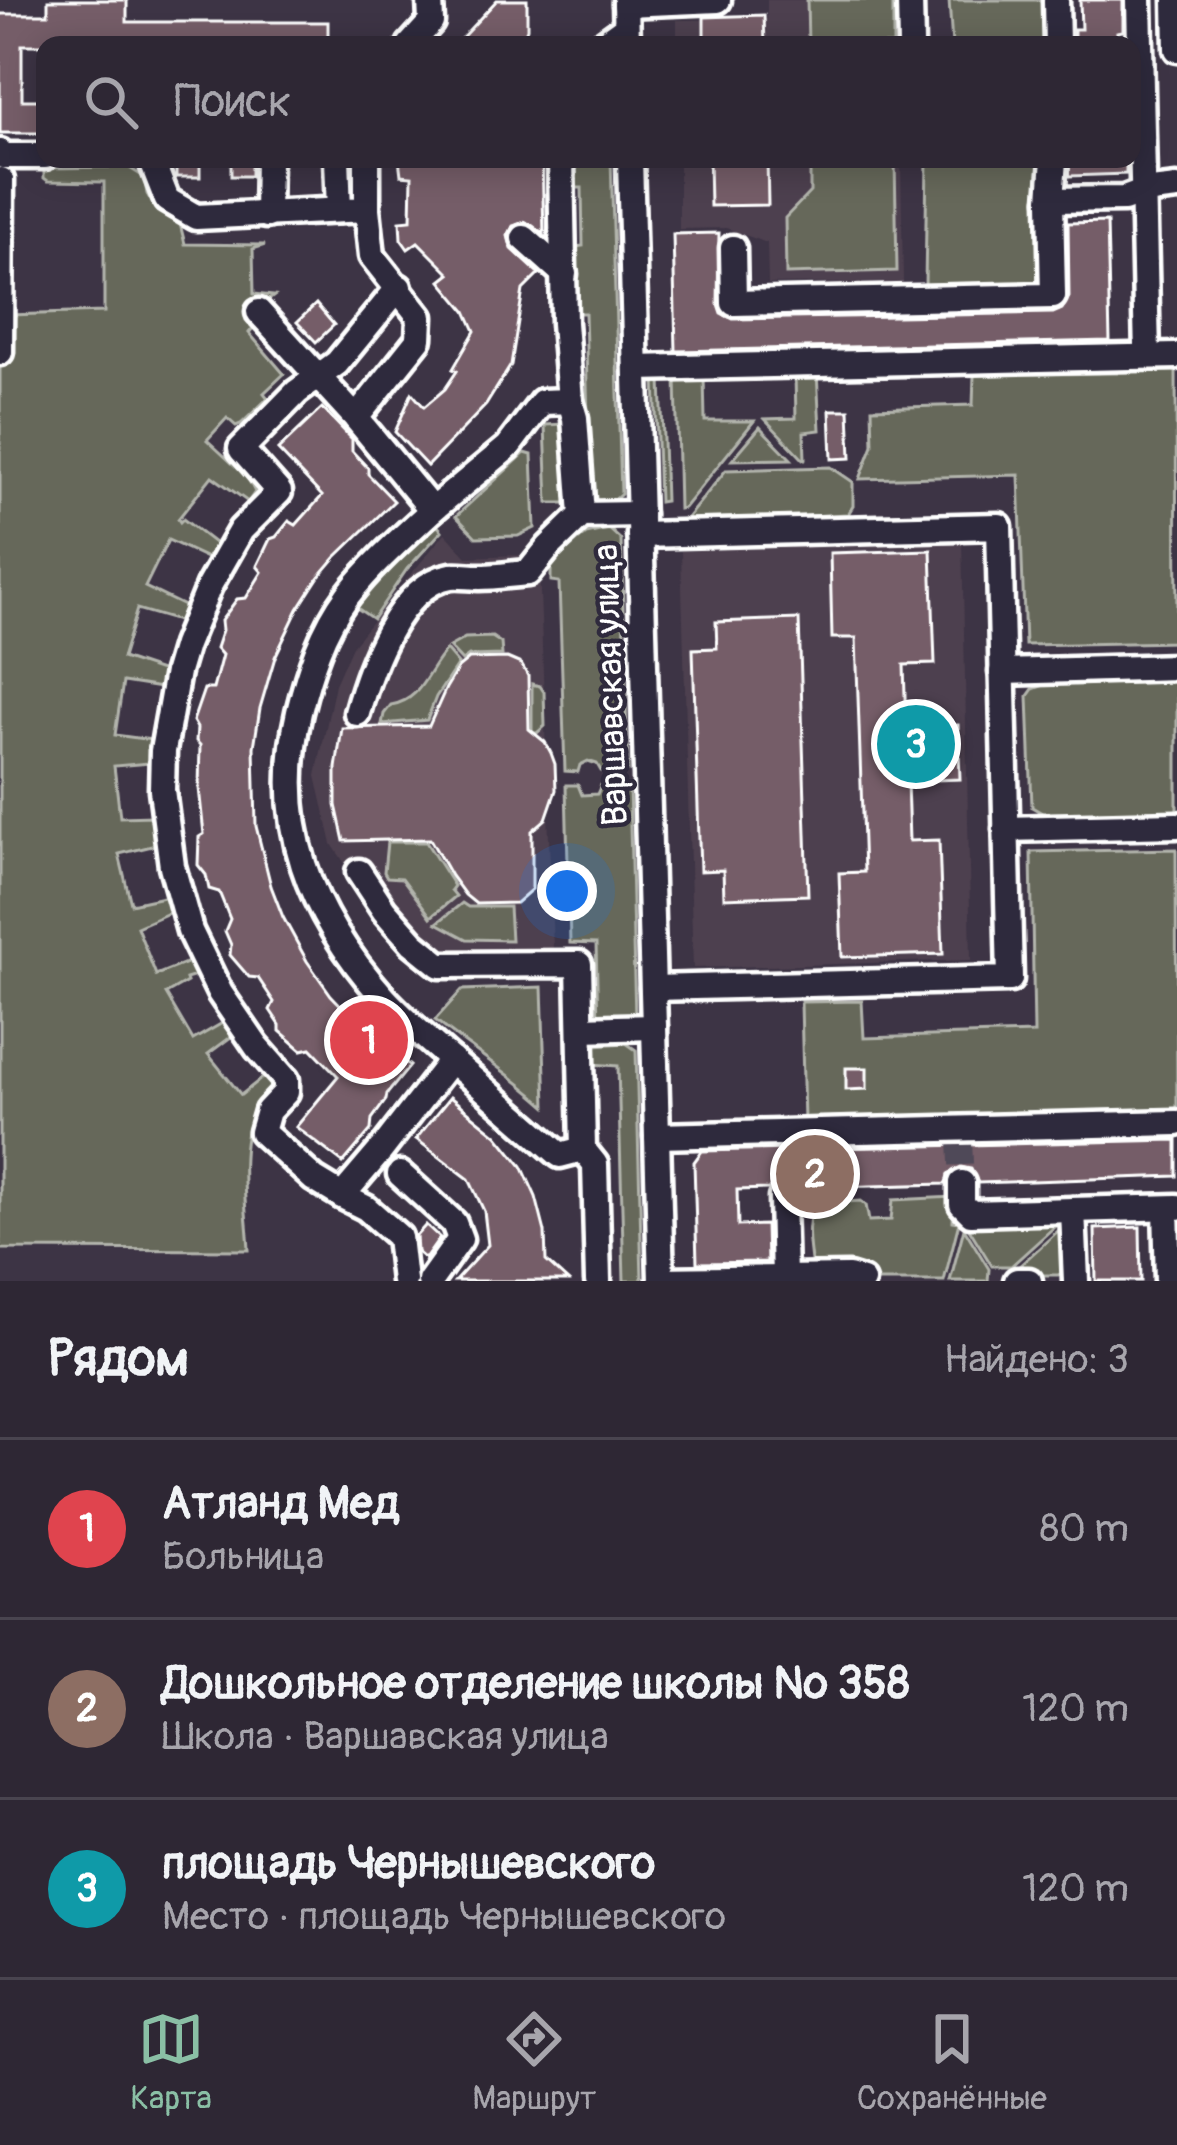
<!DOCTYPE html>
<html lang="ru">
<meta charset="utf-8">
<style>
:root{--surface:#2e2734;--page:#3a3340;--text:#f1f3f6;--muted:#a7a5ac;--line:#49444f;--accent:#8abfa5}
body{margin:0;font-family:Pangolin,sans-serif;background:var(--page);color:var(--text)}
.you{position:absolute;left:567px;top:891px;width:42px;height:42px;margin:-30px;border:9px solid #fff;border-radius:50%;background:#1a73e8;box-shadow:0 0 0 18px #1a73e833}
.badge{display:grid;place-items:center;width:78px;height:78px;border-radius:50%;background:var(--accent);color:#fff;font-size:39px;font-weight:700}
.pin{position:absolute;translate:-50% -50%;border:6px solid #fff;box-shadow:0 3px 12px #0006}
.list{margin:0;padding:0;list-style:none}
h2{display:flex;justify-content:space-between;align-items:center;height:156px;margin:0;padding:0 48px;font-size:51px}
h2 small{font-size:39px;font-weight:400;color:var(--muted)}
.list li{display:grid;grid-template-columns:78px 1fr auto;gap:36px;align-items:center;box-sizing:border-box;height:180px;padding:0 48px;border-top:3px solid var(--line)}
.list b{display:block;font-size:45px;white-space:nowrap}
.list p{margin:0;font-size:39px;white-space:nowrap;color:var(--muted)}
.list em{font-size:39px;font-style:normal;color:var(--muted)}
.icon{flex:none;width:66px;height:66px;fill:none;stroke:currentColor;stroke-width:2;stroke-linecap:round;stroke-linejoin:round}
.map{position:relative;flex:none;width:1177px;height:1281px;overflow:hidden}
.search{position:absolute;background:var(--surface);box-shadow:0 6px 30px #0003;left:36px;right:36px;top:36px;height:132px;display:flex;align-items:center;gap:30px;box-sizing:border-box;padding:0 42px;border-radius:24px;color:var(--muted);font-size:45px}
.sheet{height:696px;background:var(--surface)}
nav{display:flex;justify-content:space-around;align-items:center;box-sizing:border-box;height:168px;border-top:3px solid var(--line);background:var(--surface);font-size:33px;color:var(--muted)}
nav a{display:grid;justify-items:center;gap:6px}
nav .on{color:var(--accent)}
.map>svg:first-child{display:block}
.built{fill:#4e404f}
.green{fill:#66685a;stroke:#b2b4ac;stroke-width:3}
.building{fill:#755d67;stroke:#fff;stroke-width:3}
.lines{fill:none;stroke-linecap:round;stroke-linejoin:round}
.minor-tunnel{stroke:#504858;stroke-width:24;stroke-dasharray:24 12;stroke-linecap:butt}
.minor-casing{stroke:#fff;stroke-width:33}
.minor{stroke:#2f2a3d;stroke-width:24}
.labels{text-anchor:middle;stroke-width:9;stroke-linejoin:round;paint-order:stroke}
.street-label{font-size:36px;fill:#fff;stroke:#2f2a3d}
</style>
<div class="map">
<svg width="1177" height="1281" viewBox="0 0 1177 1281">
<rect width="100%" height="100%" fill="#3d3445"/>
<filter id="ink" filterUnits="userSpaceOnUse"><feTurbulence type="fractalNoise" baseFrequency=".00833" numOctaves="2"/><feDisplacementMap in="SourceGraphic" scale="24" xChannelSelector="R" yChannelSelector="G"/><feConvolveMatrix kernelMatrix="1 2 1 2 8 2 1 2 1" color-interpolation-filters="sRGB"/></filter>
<g filter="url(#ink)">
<g class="built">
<path d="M 767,0 L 899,0 L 900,45 L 677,45 L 677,20 L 767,19 Z"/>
<path d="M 679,159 L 901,159 L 903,283 L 768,284 L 767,243 L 726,228 L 679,229 Z"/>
<path d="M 445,533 L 467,557 L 524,555 L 539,564 L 553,949 L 438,951 L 414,967 L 332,844 L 316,776 L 335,684 L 352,646 Z"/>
<path d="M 962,540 L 971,960 L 693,968 L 681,551 Z"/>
</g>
<g class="green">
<path d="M 807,0 L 893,0 L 893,45 L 808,45 Z"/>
<path d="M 949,0 L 1050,0 L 1051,45 L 952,45 Z"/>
<path d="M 565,159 L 611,159 L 621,494 L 610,504 L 594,502 L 590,491 L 585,313 L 569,313 L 568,248 L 583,246 L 582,188 L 566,188 Z"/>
<path d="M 810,159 L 895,159 L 897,271 L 786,274 L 785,218 L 810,192 Z"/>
<path d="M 927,159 L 1050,159 L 1046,286 L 925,287 Z"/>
<path d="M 128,167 L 144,177 L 147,194 L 153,204 L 179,220 L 185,244 L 265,245 L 253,249 L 254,294 L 274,296 L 266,302 L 263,301 L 246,320 L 253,328 L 249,333 L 284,374 L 264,393 L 268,398 L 241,424 L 236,426 L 227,418 L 207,440 L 247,477 L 255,492 L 248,502 L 212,476 L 178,519 L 180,522 L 183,519 L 218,546 L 209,559 L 168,540 L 145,587 L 186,607 L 181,622 L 137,609 L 122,658 L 164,672 L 161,688 L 123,682 L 115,735 L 152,740 L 149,763 L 114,766 L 120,817 L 153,816 L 156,845 L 119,854 L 131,904 L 168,896 L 173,911 L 137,927 L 156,975 L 191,961 L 199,975 L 186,979 L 187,982 L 166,994 L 193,1040 L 226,1021 L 235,1034 L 208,1054 L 241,1095 L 267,1074 L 276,1084 C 271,1096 259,1102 253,1114 C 236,1150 247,1210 249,1250 L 0,1249 L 0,357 L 8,315 L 104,312 L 104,182 L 48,181 L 44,178 L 44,168 Z"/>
<path d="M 1176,364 L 1177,642 L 1025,645 L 1019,475 L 860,479 L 873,445 L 872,408 L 973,405 L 974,375 L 1117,373 L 1118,367 Z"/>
<path d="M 817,372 L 820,430 L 804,432 L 805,459 L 803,459 L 765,419 L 796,418 L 795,374 Z"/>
<path d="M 704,376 L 705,421 L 754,421 L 684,508 L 679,509 L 676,377 Z"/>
<path d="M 655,378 L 661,378 L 665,501 L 659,502 Z"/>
<path d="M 566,424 L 569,503 L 548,503 L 545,425 Z"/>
<path d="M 760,427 L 791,459 L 732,460 Z"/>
<path d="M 525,453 L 532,455 L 535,528 L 518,536 L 476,537 L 456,516 Z"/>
<path d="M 831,467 L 853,482 L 853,506 L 848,514 L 683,523 L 726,470 Z"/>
<path d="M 437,525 L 442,531 L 407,569 L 373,619 L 354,606 L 377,580 Z"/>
<path d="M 609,529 L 621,540 L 628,771 L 601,771 L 597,764 L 588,761 L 580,765 L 578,772 L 565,771 L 559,582 L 551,581 L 551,563 L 586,534 Z"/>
<path d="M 492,637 L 501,643 L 502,655 L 469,656 L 462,661 L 449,647 L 465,638 Z"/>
<path d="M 446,650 L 458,664 L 436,697 L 427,720 L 382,724 L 384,714 L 391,705 C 422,700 426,672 446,650 Z"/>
<path d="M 1177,681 L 1177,813 L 1173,811 L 1171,814 L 1049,817 L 1032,807 L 1028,696 L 1033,689 L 1044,685 Z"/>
<path d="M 532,684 L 540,686 L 544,692 L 545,726 L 537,733 L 532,733 Z"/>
<path d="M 566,785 L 578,785 L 582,795 L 597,794 L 601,785 L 629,785 L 635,1018 L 598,1024 L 596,944 L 570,943 Z"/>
<path d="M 387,842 L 426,842 L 454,886 L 451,890 L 456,896 L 431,917 L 402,878 L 387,877 L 384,872 Z"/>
<path d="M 1176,849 L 1177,1110 L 804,1122 L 801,1002 L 862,1001 L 864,1038 L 1034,1033 L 1031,852 Z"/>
<path d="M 462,903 L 468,907 L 509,907 L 511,940 L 467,939 L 437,923 Z"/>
<path d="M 542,987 L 546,1106 C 511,1074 472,1050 435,1020 L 462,990 Z"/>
<path d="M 626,1043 L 636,1050 L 642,1281 L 624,1281 L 618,1066 L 592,1064 L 593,1045 Z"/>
<path d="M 954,1197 L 953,1221 L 959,1222 L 944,1281 L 870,1281 L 812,1269 C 810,1248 803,1220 817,1204 L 861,1201 L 866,1205 L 869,1221 L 891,1220 L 893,1200 Z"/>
<path d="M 1062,1220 L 1011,1266 L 992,1266 L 965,1222 Z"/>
<path d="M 1067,1223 L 1066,1271 L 1058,1275 L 1030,1275 L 1018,1267 Z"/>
<path d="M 964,1228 L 989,1269 L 988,1281 L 950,1281 Z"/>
</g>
<g class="building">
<path d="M 48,0 L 127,0 L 127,22 L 328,22 L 328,45 L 22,45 L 22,100 L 45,100 L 45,133 L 0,133 L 0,14 L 48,14 Z"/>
<path d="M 497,0 L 527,0 L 527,28 L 520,45 L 455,45 Z"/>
<path d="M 1080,0 L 1123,0 L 1123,31 L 1117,32 L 1118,45 L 1074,45 L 1074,29 L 1081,29 Z"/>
<path d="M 764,15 L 765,45 L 704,45 L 704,17 Z"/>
<rect x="176" y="159" width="24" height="18"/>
<rect x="231" y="159" width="20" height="17"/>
<path d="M 399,159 L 542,159 L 544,234 L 526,222 L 513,226 L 508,236 L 512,249 L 539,274 L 523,290 L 511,365 L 486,405 L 427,466 L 395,432 L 412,393 L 424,407 L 445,389 L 457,371 L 453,369 L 475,331 L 466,311 L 441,281 L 450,274 L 418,242 L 408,249 L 401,239 L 400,221 L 411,220 L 412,176 L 401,175 Z"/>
<path d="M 709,159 L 767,159 L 768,205 L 710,206 Z"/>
<path d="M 1070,159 L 1126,159 L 1126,174 L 1069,176 Z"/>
<path d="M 1107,222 L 1110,341 L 676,351 L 673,234 L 719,233 L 718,304 L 721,313 L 733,319 L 1053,313 L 1062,309 L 1069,297 L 1068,223 Z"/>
<path d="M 316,304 L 334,325 L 316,342 L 297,322 Z"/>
<path d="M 322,408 L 352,439 L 352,451 L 368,468 L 368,474 L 394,501 L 335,558 L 318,578 L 298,609 L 275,657 L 260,708 L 254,747 L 256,826 L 271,886 L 283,917 L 307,961 L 331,995 L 353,1018 L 410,1066 L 387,1094 L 386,1100 L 372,1119 L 371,1130 L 343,1163 L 296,1127 L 338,1076 L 311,1048 L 302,1050 L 280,1031 L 280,1025 L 270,1010 L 274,1002 L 258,978 L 249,977 L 230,955 L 231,945 L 225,931 L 230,919 L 219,892 L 209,889 L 206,875 L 198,865 L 199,837 L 204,834 L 199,788 L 200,745 L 196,741 L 197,728 L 193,721 L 204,689 L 213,689 L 222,655 L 216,648 L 222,630 L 221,621 L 237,599 L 246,598 L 262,572 L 257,566 L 270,539 L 276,537 L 289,521 L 296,525 L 322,496 L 278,450 Z"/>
<path d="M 830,410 L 849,410 L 851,458 L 832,459 Z"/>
<path d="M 931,550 L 935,664 L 904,665 L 906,727 L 958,725 L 960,779 L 907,781 L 909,841 L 939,840 L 943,954 L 842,957 L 839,873 L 864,872 L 856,638 L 832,638 L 830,553 Z"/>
<path d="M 799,619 L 808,895 L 724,898 L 723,870 L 700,871 L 693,649 L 717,648 L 716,622 Z"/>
<path d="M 507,658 L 521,664 L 528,676 L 529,729 L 545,742 L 551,753 L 555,764 L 556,790 L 546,819 L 532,831 L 532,889 L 516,903 L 476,904 L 465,895 L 451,876 L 430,839 L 344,841 L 336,805 L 336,768 L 342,728 L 429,726 L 446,688 L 458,668 L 469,659 Z"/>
<path d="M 846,1068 L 867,1068 L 867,1089 L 846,1090 Z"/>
<path d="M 450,1097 L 497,1135 L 522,1166 L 536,1197 L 545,1232 L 546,1261 L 568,1281 L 455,1281 L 488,1245 L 484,1211 L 469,1179 L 416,1139 Z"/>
<path d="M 1177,1140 L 1177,1176 L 978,1183 L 971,1169 L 961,1167 L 948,1174 L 946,1184 L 795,1188 L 789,1183 L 780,1182 L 768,1189 L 737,1190 L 738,1226 L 766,1225 L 767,1262 L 697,1263 L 694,1162 L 702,1151 Z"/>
<path d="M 426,1225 L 440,1238 L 425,1259 L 417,1252 L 416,1236 Z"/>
<path d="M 1140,1227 L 1141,1281 L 1096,1281 L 1095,1229 Z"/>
</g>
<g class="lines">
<path class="minor-tunnel" d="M 960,1141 L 962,1183"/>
<g class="minor-casing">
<g id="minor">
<path d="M 626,0 L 627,45"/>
<path d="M 910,0 L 911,45"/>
<path d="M 1056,0 L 1057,45"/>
<path d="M 1139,0 L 1147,356"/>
<path d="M 1176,0 L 1177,49"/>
<path d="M 626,4 L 718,0"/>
<path d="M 410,45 L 431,22 L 430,0"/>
<path d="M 601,45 L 626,27"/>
<path d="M 0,152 L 3,156 L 45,156"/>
<path d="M 151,159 L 167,200 L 196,217 L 367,209 L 367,159"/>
<path d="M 337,159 L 339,210"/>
<path d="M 561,159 L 564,323 L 570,401"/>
<path d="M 630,159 L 661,1281"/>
<path d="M 1054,159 L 1051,200 L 1124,199 L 1143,192 L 1177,188"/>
<path d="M 367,209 L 372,256 L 420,317 L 419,339 L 356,418 L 432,510 L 508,447 L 542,402 L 570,401 L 575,418 L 582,515"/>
<path d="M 267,215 L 268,159"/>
<path d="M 524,238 L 564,274"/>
<path d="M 733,248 L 734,303 L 1053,296 L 1051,200"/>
<path d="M 399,287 L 337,363 L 297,392 L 241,449 L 279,492 L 241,530 L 209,586 L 185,645 L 177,672 L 163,751 L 162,790 L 172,866 L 190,931 L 220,993 L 257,1047 L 286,1080 L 286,1092 L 268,1111 L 262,1132 L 314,1179 L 342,1196 L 382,1149 L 451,1060 L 560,1155 L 583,1149"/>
<path d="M 259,312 L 356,418"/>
<path d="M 0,352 L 1,180"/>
<path d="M 636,368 L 1177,356"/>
<path d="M 432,510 C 403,537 372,564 348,595 C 322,630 309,671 299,712 C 273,825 309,913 384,998 C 404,1020 429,1040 451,1060"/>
<path d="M 640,535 L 999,526 L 1010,979 L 653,988"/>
<path d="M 1002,672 L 1177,667"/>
<path d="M 357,713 C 369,669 398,585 451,576 C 460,575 471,577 480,577 C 496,577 512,574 528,573 L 549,547 L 582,515 L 640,514"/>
<path d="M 1006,829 L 1177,825"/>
<path d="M 359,872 L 384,910 L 413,943 L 440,965 L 579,964 L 583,1149 L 595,1164 L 598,1281"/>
<path d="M 581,1029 L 654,1027"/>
<path d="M 657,1136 L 1177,1123"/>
<path d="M 400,1174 L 454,1223 L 460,1239 L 430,1281"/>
<path d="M 962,1183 L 962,1204 L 971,1213 L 1177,1207"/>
<path d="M 342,1196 L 366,1208 L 399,1237 L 404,1281"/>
<path d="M 782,1198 L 784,1278"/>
<path d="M 1166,1208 L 1168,1281"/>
<path d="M 1073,1210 L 1076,1281"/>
<path d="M 661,1280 L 849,1277 L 862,1281"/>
<path d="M 1017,1281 L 1029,1281"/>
</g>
</g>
<use href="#minor" class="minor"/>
</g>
</g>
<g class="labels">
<g class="street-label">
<text transform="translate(609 685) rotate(-92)" y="13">Варшавская улица</text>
</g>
</g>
</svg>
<div class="you"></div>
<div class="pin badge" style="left:369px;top:1040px;background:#e0444e">1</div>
<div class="pin badge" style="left:815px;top:1174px;background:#8d6e63">2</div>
<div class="pin badge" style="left:916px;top:744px;background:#0f9aa8">3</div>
<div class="search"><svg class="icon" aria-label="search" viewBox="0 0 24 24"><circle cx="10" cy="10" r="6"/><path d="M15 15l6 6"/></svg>Поиск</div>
</div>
<section class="sheet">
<h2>Рядом<small>Найдено: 3</small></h2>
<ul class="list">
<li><span class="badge" style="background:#e0444e">1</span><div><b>Атланд Мед</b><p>Больница</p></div><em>80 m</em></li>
<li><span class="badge" style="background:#8d6e63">2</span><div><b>Дошкольное отделение школы № 358</b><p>Школа · Варшавская улица</p></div><em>120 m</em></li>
<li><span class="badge" style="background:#0f9aa8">3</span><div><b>площадь Чернышевского</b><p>Место · площадь Чернышевского</p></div><em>120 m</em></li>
</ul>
</section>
<nav>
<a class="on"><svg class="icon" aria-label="map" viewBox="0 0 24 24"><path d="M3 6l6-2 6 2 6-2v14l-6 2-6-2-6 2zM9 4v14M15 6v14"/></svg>Карта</a>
<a><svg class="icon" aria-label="directions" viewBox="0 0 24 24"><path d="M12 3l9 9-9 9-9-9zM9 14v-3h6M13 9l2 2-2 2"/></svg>Маршрут</a>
<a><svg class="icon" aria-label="saved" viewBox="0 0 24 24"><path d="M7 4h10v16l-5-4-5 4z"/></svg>Сохранённые</a>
</nav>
